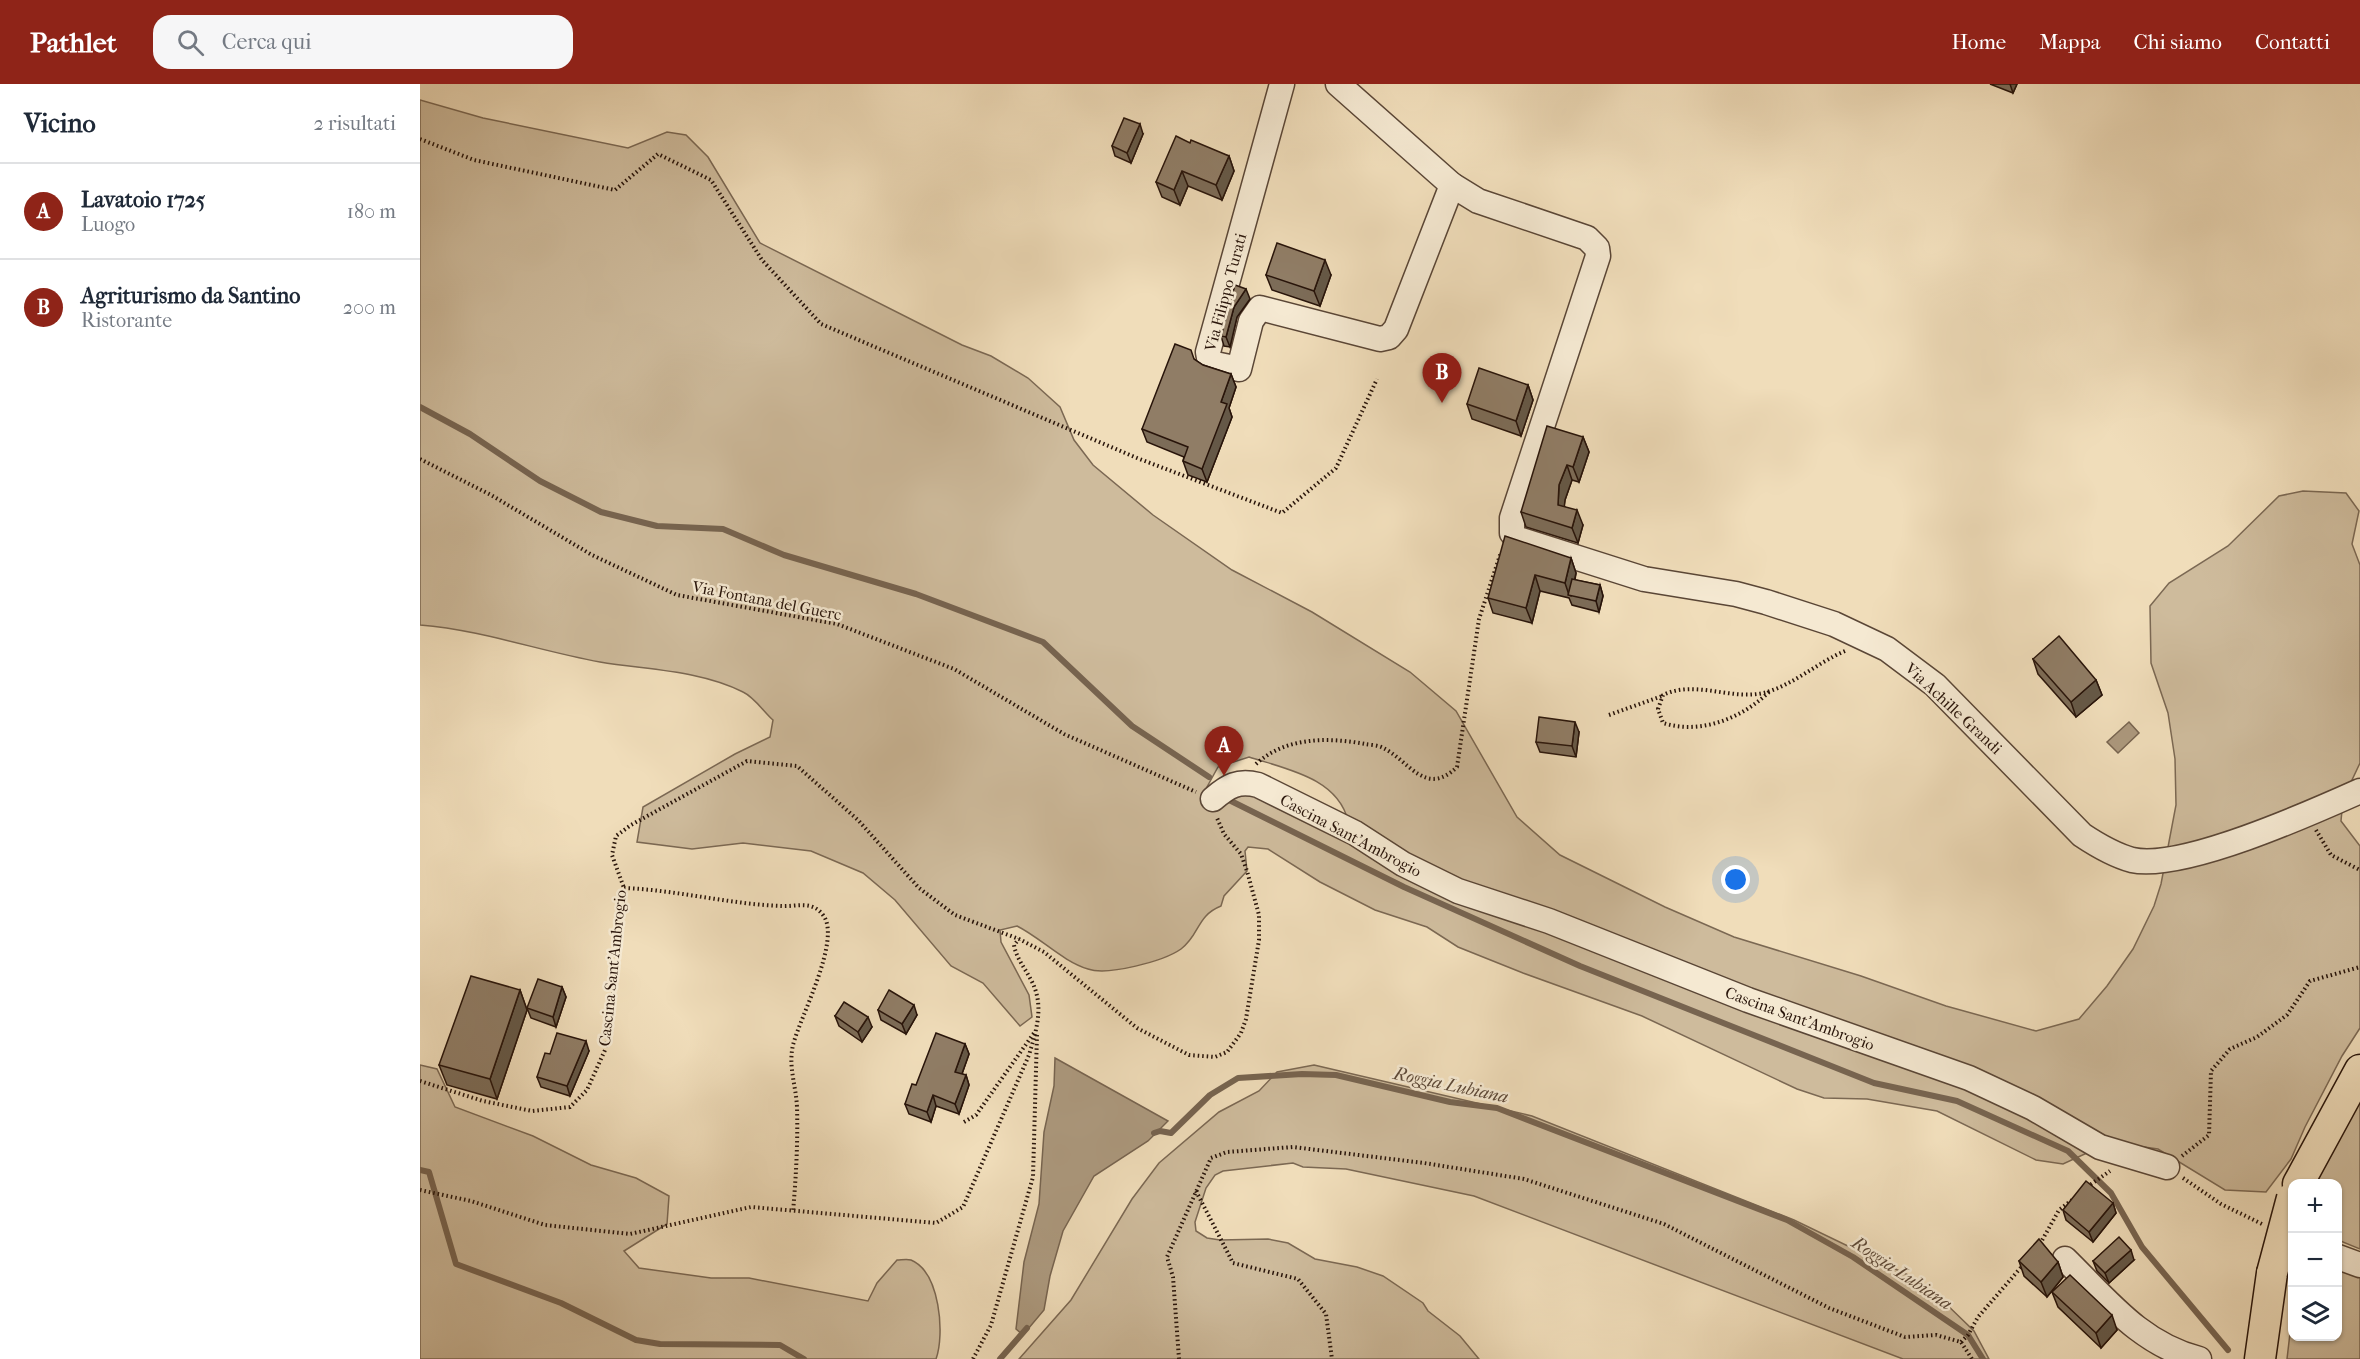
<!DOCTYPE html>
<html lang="it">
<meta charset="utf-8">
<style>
:root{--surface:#fff;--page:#f6f6f7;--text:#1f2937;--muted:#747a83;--line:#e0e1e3;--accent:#8f2418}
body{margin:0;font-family:"IM FELL French Canon",serif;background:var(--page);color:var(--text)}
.controls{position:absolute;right:18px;bottom:18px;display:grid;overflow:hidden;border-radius:12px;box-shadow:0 2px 4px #0004}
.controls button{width:54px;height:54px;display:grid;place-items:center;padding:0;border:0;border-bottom:2px solid var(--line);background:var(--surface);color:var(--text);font:30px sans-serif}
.you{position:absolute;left:1316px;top:796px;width:21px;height:21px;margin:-15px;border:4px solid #fff;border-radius:50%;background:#1a73e8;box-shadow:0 0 0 9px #1a73e833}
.badge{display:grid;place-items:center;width:39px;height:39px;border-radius:50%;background:var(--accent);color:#fff;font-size:20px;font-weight:700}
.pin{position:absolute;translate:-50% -50px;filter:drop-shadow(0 2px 3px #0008)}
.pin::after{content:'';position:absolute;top:32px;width:21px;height:18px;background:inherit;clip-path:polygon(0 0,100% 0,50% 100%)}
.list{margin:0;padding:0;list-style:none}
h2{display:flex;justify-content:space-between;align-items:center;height:78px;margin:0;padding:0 24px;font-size:26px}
h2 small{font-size:20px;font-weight:400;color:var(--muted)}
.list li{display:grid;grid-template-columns:39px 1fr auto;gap:18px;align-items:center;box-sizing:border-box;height:96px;padding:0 24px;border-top:2px solid var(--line)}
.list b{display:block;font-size:22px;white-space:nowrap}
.list p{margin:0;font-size:20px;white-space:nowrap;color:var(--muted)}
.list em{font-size:20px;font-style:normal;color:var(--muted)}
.icon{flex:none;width:33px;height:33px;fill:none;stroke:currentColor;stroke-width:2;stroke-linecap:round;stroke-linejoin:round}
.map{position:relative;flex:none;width:1940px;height:1275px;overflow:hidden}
header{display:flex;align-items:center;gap:36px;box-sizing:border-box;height:84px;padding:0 30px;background:var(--accent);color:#fff}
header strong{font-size:28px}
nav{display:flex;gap:33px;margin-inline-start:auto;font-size:21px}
.search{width:420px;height:54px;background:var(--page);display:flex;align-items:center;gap:15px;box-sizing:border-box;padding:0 21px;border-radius:18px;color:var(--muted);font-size:22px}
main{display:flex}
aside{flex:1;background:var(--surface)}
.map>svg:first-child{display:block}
.green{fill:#cebb9c;stroke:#7b6853;stroke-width:1.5;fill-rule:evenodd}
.water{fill:#ac997e;stroke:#776450;stroke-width:1.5}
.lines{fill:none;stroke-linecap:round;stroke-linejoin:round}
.stream{stroke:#776450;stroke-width:6}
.minor-casing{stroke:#5a4636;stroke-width:27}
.major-casing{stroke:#28140a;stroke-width:33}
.path{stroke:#28140a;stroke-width:4;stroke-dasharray:1.5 3;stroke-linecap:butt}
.minor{stroke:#f5e9d2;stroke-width:24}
.major{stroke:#f0ddba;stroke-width:30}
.major-bridge-casing{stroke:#28140a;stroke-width:33;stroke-linecap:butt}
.major-bridge{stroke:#f0ddba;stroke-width:30}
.wall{fill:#7c6c58;stroke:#28140a;stroke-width:1.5}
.shaded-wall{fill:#655847;stroke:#28140a;stroke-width:1.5}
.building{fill:#907d66;stroke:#28140a;stroke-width:1.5}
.labels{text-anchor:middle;stroke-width:5;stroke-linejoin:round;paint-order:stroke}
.street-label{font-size:16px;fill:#28140a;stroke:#f5e9d2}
.water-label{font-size:18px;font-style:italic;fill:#5d4938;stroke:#f5e9d2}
</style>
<header>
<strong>Pathlet</strong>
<div class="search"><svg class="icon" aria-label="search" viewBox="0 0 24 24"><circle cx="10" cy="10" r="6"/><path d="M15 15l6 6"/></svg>Cerca qui</div>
<nav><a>Home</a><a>Mappa</a><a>Chi siamo</a><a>Contatti</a></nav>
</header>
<main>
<aside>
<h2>Vicino<small>2 risultati</small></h2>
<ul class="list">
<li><span class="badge">A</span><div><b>Lavatoio 1725</b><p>Luogo</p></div><em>180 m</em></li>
<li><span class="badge">B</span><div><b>Agriturismo da Santino</b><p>Ristorante</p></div><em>200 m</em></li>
</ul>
</aside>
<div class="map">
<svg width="1940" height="1275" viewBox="0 0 1940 1275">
<rect width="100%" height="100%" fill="#f0ddba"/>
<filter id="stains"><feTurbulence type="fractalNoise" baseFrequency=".00333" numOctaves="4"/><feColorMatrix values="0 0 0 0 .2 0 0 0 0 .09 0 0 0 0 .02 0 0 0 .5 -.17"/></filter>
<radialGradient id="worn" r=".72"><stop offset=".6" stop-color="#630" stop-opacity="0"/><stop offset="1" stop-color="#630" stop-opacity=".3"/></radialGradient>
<g class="green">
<path d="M 0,16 L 63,34 L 208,64 L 247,48 L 266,51 L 288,73 L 340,159 L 542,261 L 571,272 L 608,294 L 640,323 L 654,356 L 673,381 L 733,431 L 812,486 L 892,528 L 990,588 L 1036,627 L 1097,733 L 1140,771 L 1245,823 L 1314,853 L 1441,892 L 1526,922 L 1616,947 L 1659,935 L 1687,902 L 1713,865 L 1734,822 L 1741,800 L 1756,721 L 1755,675 L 1748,629 L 1731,579 L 1730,522 L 1749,499 L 1808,462 L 1859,412 L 1883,407 L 1926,409 L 1939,427 L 1932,460 L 1940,481 L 1940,679 L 1923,715 L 1921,737 L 1940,762 L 1940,944 L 1922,972 L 1885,1043 L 1871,1075 L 1846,1108 L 1805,1106 L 1738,1065 L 1710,1061 L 1680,1063 L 1643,1080 L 1616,1076 L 1517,1027 L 1447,1015 L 1404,1014 L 1377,1005 L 1222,932 L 1103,889 L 1038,863 L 1007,843 L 955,826 L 900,798 L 848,765 L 828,763 L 825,767 L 827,787 L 804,812 L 801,822 C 776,832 780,851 761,865 C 744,877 688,892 668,885 C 642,877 621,854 597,842 L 580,846 L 581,858 L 609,911 L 612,933 L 600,942 L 563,899 L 531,882 L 475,816 L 443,789 L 391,767 L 323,759 L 272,765 L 217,758 L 223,723 L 315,670 L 350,653 L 353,636 C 344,628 334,613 323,608 C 279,586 227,586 180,578 C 119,567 62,546 0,541 ZM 829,673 C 866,685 918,694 928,737 L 825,705 L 782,712 L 798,683 Z"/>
<path d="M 0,981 L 17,985 L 35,1023 L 113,1052 L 171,1081 L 216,1094 L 249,1112 L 247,1140 L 204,1167 L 219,1184 L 291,1194 L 329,1194 L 448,1217 L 457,1199 L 477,1176 C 481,1176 487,1175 491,1176 C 520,1188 525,1250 516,1275 L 0,1275 Z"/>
<path d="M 894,981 L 1112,1032 L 1374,1136 L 1490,1192 L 1520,1214 L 1554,1247 L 1569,1275 L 1483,1275 L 1054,1112 L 926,1085 L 883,1083 L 873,1079 L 803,1087 L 795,1091 L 786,1104 L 775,1138 L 776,1147 L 787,1154 L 800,1156 L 848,1155 L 868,1159 L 895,1175 L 937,1183 L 963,1192 L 1003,1219 L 1008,1227 L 1040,1252 L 1059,1275 L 599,1275 L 651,1216 L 712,1115 L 739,1079 L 799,1028 L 839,1007 L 857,988 Z"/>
<path d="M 1940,1005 L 1940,1165 L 1918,1156 L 1918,1100 L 1896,1100 Z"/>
<path d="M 1918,1181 L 1940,1188 L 1940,1275 L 1867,1275 L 1872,1232 L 1872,1252 L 1918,1252 Z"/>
</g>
<g class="water">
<path d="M 1709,638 L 1719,649 L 1698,669 L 1687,658 Z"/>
<path d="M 635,974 L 748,1037 L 728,1057 L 674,1092 L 643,1147 L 630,1192 L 624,1226 L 603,1251 L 596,1245 L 604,1178 L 619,1120 L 624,1048 L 634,1002 Z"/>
</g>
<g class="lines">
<g class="stream">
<path d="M 0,323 L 50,350 L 120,397 L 181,428 L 237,442 L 303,445 L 364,471 L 496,510 L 623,558 L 712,642 L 789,693"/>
<path d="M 805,714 L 984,803 L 1160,882 L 1454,999 L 1537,1017 L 1648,1067 L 1691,1109 L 1722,1163 L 1808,1266"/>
<path d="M 734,1049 L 740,1047 L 751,1049 L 790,1011 L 818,994 L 882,990 L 916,991 L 1030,1018 L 1077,1024 L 1367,1136 L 1433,1173 L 1548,1251 L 1563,1275"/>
<path d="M 0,1086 L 9,1088 L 36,1180 L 141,1219 L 216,1256 L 240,1260 L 360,1261 L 384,1275"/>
<path d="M 580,1275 L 607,1244"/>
</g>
<g class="minor-casing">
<g id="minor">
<path d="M 862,0 L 788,268 L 790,279 L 819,285 L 831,237 L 840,224 L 960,255 L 969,253 L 976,245 L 1032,101"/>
<path d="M 918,0 L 1032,101 L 1058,117 L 1167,154 L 1177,164 L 1178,172 L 1092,434 L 1092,449 L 1098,455 L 1224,495 L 1316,510 L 1346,518 L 1414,540 L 1467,565 L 1515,601 L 1662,751 C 1677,761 1694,771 1712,776 C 1762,787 1891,729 1940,707"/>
<path d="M 793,715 C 808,702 818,696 838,701 L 935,749 L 983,780 L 1038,807 L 1129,837 L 1328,916 L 1549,994 L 1613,1024 L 1680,1063 L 1747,1083"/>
<path d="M 1918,1173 L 1940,1181"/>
<path d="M 1645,1175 C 1687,1216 1720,1260 1779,1275"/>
</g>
</g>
<g class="major-casing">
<g id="major">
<path d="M 1878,1100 L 1940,986"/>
<path d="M 1840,1275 L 1852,1189"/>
</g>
</g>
<g class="path">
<path d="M 0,55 L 54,76 L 195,106 L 238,70 L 291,96 L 342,176 L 401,240 L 717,374 L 862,429 L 916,384 L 957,295"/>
<path d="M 0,375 L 71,411 L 172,471 L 257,511 L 417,540 L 534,585 L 644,650 L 776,708"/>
<path d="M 1349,608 C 1322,634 1281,651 1243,639 L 1238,625 L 1243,611 C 1276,595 1313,618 1347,608 C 1374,600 1399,578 1425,567"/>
<path d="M 1189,631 L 1242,612"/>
<path d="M 836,680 C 865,653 908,653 945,660 C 950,661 958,661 963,664 C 989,676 1005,714 1037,683 L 1059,535 L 1081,468"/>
<path d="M 1896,746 L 1911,771 L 1940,786"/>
<path d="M 204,804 C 257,806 308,820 361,822 C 376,823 392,816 403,831 C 422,855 380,933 373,961 C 368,983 376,1001 377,1023 C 378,1058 376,1093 373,1128"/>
<path d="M 0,997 L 63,1017 L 112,1027 L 150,1023 L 167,1006 L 185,966 L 193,909 L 204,804 L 192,771 L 196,752 L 211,741 L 327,677 L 377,682 L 438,736 L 499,804 L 535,831 L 599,855 L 624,868 L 717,944 L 769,971 L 795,973 L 807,968 L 821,949 L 826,935 L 839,856 L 839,831 L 827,787 L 821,770 L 804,750 L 797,734"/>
<path d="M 544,1038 L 556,1031 L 614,949"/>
<path d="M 1762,1072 L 1789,1051 L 1791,987 L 1810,965 L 1837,953 L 1867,931 L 1890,897 L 1940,883"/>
<path d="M 1763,1094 L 1801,1120 L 1842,1140"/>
<path d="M 1667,1103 L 1690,1087"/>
<path d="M 0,1106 L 51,1117 L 125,1141 L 210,1150 L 331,1123 L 516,1139 L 543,1123 L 609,971 C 617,944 625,920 610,894 C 604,883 596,873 594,861 L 599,855"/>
<path d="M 776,1107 L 813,1179 L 878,1195 L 906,1230 L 912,1275"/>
<path d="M 1620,1160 L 1639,1126 L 1652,1116"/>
<path d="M 1541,1258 L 1548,1251 L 1558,1233 L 1604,1180"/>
<path d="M 553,1275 L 571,1241 L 613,1093 L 617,950"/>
<path d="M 759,1275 L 753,1193 L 747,1173 L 791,1074 L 807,1068 L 873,1063 L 1004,1079 L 1104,1095 L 1244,1140 L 1409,1224 L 1485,1253 L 1516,1251 L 1541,1258 L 1552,1275"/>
</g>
<use href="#minor" class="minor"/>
<use href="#major" class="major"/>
<g class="major-bridge-casing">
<path id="major-bridge" d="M 1852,1189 L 1872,1114"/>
</g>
<use href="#major-bridge" class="major-bridge"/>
</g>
<g class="wall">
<path d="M 1570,0 L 1597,0 L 1593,9 Z"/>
<path d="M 723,50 L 711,79 L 695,72 L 692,62 Z"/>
<path d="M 770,59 L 809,72 L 814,87 L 802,116 L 768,102 L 760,121 L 742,113 L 736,98 Z"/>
<path d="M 846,191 L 911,191 L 900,222 L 852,206 Z"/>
<path d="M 830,215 L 817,233 L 810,263 L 804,262 L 801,252 Z"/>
<path d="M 774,275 L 783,281 L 811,290 L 816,303 L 809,324 L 812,333 L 787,398 L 768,391 L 763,377 L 764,373 L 727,358 L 722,345 Z"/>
<path d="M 1108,301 L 1113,316 L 1101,352 L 1052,335 L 1047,320 Z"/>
<path d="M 1163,353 L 1169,368 L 1159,398 L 1152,396 L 1145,416 L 1144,422 L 1163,441 L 1158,459 L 1106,443 L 1101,428 Z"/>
<path d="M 1151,474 L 1156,489 L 1155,496 L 1180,501 L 1183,512 L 1179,528 L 1152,521 L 1149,514 L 1120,507 L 1112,539 L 1073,529 L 1068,514 Z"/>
<path d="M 1613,575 L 1676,596 L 1682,611 L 1656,633 L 1618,590 Z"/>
<path d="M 1159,648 L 1156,673 L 1120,668 L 1116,658 Z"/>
<path d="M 142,903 L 146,913 L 136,943 L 111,934 L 107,924 Z"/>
<path d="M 100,906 L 107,926 L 77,1015 L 27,1001 L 19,981 Z"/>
<path d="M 458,926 L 497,931 L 486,950 L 461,936 Z"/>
<path d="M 415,932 L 452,943 L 442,958 L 419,942 Z"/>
<path d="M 545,960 L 549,970 L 542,990 L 546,991 L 549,1001 L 539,1030 L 516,1022 L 511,1038 L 489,1030 L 485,1020 L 496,1001 Z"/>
<path d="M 169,967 L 150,1012 L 121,1003 L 117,993 L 130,970 Z"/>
<path d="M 1693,1119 L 1696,1129 L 1673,1158 L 1646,1136 L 1643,1126 Z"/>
<path d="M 1714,1176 L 1689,1199 L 1677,1187 L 1673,1177 Z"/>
<path d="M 1599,1177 L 1638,1178 L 1643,1193 L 1627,1213 L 1604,1192 Z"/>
<path d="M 1632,1208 L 1697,1246 L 1681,1264 L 1638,1223 Z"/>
</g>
<g class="shaded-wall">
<path d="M 1590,0 L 1597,0 L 1593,9 Z"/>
<path d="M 720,40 L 723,50 L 711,79 L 707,69 Z"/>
<path d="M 809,72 L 814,87 L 802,116 L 796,101 Z"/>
<path d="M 762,87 L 768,102 L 760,121 L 754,106 Z"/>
<path d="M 905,176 L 911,191 L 900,222 L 894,207 Z"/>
<path d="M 826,205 L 830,215 L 817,233 L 810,263 L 806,253 L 814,223 Z"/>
<path d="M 811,290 L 816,303 L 809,324 L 812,333 L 787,398 L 782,385 L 801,318 Z"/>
<path d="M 1108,301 L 1113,316 L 1101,352 L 1096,337 Z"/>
<path d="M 1163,353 L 1169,368 L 1159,398 L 1153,383 Z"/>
<path d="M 1147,381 L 1152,396 L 1145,416 L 1143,436 L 1138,421 L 1139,401 Z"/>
<path d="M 1157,426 L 1163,441 L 1158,459 L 1152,444 Z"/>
<path d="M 1151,474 L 1156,489 L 1151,512 L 1149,511 L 1145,499 Z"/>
<path d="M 1115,491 L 1120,507 L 1112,539 L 1106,524 Z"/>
<path d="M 1180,501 L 1183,512 L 1179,528 L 1176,517 Z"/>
<path d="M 1676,596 L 1682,611 L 1656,633 L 1651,618 Z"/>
<path d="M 1155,638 L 1159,648 L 1156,673 L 1152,662 Z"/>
<path d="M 142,903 L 146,913 L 136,943 L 133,933 Z"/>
<path d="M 100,906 L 107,926 L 77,1015 L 70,995 Z"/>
<path d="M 494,921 L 497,931 L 486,950 L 482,940 Z"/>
<path d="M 448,933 L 452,943 L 442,958 L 438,948 Z"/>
<path d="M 166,957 L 169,967 L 150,1012 L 147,1002 Z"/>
<path d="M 545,960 L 549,970 L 539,998 L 535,988 Z"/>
<path d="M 546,991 L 549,1001 L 539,1030 L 535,1020 Z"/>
<path d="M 513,1011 L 516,1022 L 511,1038 L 507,1028 Z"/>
<path d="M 1693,1119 L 1696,1129 L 1673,1158 L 1669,1148 Z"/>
<path d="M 1711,1166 L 1714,1176 L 1689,1199 L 1685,1189 Z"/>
<path d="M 1638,1178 L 1643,1193 L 1627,1213 L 1621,1198 Z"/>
<path d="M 1692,1231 L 1697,1246 L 1681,1264 L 1676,1249 Z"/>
</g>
<g class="building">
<path d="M 704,34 L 720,40 L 707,69 L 692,62 Z"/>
<path d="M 756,52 L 770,59 L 771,56 L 809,72 L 796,101 L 762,87 L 754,106 L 736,98 Z"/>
<path d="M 857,159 L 905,176 L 894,207 L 846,191 Z"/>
<path d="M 815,201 L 826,205 L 814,223 L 806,253 L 801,252 Z"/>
<path d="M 755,260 L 771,266 L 774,275 L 783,281 L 811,290 L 801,318 L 807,320 L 782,385 L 763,377 L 768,363 L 722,345 Z"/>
<path d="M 1059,284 L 1108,301 L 1096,337 L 1047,320 Z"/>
<path d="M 1127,342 L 1163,353 L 1153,383 L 1147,381 L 1139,401 L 1138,421 L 1157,426 L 1152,444 L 1101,428 Z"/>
<path d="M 1085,452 L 1151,474 L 1145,499 L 1115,491 L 1106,524 L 1068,514 Z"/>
<path d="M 1152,495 L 1180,501 L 1176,517 L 1148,511 Z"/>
<path d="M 1639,552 L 1676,596 L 1651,618 L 1613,575 Z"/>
<path d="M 1119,633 L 1155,638 L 1152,662 L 1116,658 Z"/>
<path d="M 51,892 L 100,906 L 70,995 L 19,981 Z"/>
<path d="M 118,895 L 142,903 L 133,933 L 107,924 Z"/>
<path d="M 469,906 L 494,921 L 482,940 L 458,926 Z"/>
<path d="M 424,918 L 448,933 L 438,948 L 415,932 Z"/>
<path d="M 137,949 L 166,957 L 147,1002 L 117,993 L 125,969 L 130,970 Z"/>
<path d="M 516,949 L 545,960 L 535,988 L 546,991 L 535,1020 L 513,1011 L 507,1028 L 485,1020 L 492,1000 L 496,1001 Z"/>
<path d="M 1666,1097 L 1693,1119 L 1669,1148 L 1643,1126 Z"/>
<path d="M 1699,1153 L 1711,1166 L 1685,1189 L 1673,1177 Z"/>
<path d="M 1619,1155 L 1638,1178 L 1621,1198 L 1599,1177 Z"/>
<path d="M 1650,1191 L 1692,1231 L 1676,1249 L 1632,1208 Z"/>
</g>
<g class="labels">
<g class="street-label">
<text transform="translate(805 208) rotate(-75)" y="6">Via Filippo Turati</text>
<text transform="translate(347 516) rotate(11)" y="6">Via Fontana del Guerc</text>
<text transform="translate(1534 624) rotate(43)" y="6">Via Achille Grandi</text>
<text transform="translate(931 751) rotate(28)" y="6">Cascina Sant'Ambrogio</text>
<text transform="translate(192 884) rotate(-84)" y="6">Cascina Sant'Ambrogio</text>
<text transform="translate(1380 934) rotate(20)" y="6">Cascina Sant'Ambrogio</text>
</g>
<g class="water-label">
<text transform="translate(1031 1001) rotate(12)" y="6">Roggia Lubiana</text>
<text transform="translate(1482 1189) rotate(34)" y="6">Roggia Lubiana</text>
</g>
</g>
<rect width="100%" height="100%" filter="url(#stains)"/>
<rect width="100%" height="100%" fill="url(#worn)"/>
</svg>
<div class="controls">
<button>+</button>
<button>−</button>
<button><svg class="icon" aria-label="layers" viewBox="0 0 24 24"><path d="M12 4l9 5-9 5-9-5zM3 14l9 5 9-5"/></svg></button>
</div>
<div class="you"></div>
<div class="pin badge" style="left:804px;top:692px">A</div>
<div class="pin badge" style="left:1022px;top:319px">B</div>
</div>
</main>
